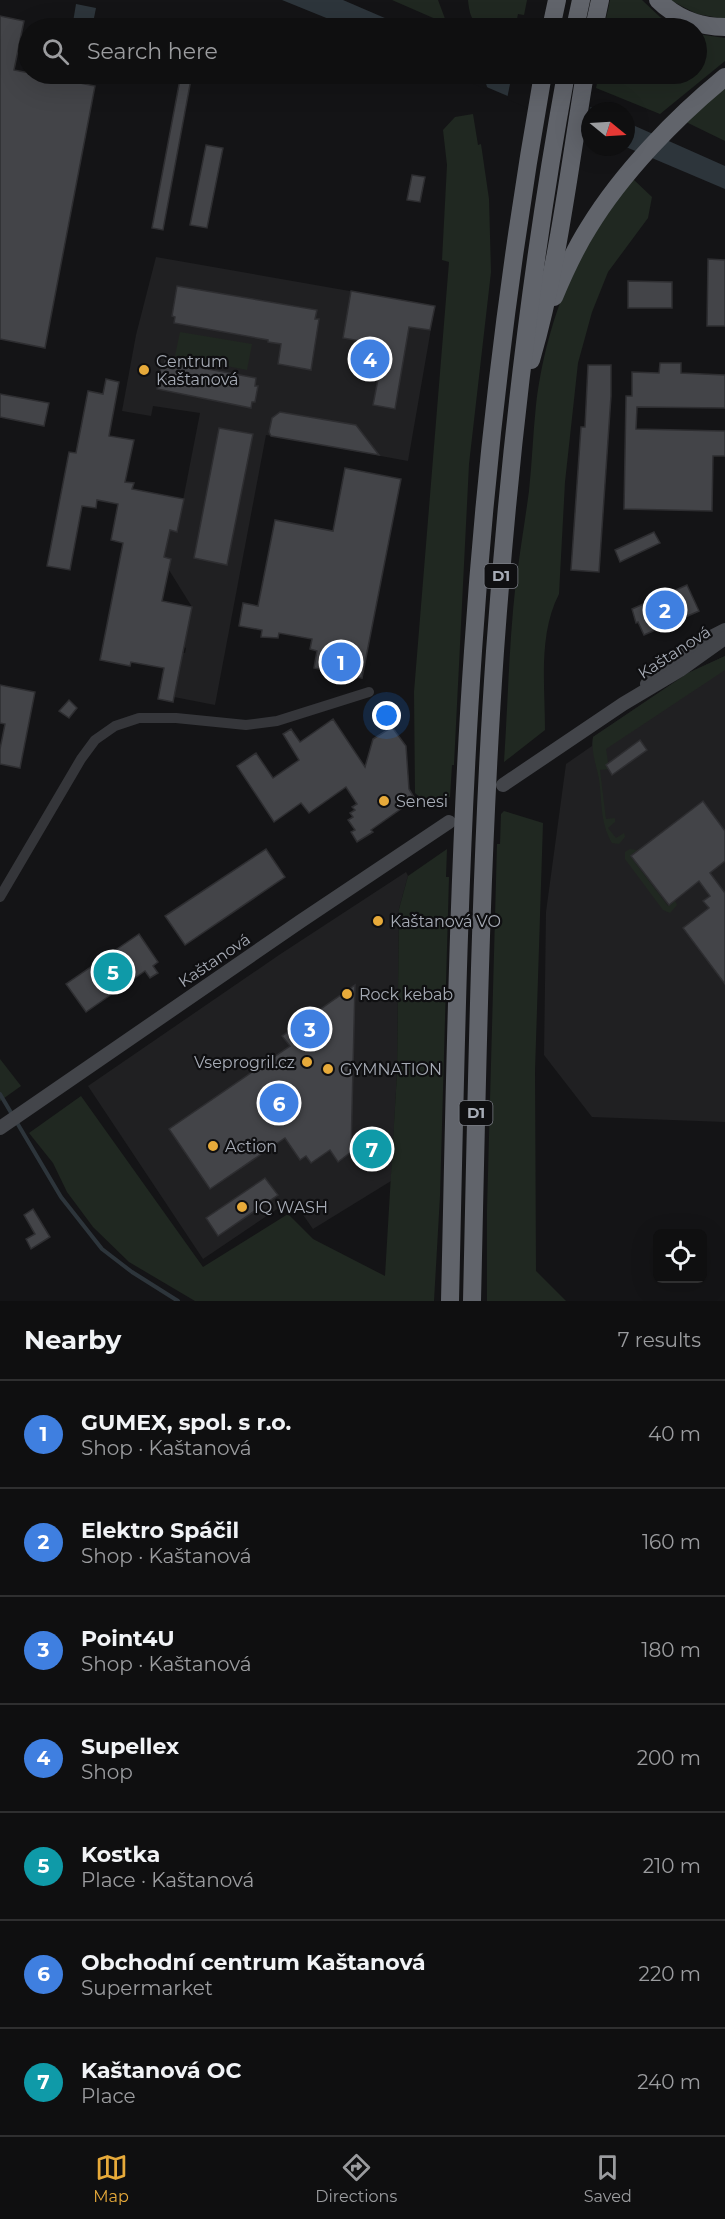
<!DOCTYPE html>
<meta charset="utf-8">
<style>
:root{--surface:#0f0f10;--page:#1d1d1e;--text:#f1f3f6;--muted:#9b9c9f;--line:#2f2f30;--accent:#e7aa3a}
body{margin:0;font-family:Montserrat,sans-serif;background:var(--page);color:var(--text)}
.controls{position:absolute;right:18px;bottom:18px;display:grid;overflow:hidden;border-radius:9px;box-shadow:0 6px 24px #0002}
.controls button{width:54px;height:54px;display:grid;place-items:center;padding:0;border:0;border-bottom:2px solid var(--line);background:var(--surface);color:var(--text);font:30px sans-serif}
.compass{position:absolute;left:581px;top:102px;width:54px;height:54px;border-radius:50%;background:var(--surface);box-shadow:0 6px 24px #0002;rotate:108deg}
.you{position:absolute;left:387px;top:716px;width:21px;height:21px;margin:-15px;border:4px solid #fff;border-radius:50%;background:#1a73e8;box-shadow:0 0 0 9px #1a73e833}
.badge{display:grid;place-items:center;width:39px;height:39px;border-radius:50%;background:var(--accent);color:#fff;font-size:20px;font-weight:700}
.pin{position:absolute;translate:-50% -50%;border:3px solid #fff;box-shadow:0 2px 6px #0006}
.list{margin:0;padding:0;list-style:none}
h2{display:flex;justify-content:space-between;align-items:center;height:78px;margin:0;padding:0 24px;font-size:26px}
h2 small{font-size:20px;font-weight:400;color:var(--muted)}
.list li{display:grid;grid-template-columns:39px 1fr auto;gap:18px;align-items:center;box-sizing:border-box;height:108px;padding:0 24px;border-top:2px solid var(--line)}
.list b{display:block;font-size:22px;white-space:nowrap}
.list p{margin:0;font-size:20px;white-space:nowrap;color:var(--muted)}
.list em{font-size:20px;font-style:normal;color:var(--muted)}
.icon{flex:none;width:33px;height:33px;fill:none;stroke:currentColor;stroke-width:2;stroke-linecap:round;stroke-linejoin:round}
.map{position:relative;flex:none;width:725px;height:1301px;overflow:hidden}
.search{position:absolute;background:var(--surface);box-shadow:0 6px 24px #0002;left:18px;right:18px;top:18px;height:66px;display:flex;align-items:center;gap:15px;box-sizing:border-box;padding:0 21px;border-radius:33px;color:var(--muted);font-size:22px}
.sheet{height:834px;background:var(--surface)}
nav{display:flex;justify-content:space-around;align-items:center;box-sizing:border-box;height:84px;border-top:2px solid var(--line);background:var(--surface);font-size:16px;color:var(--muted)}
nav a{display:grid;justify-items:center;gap:3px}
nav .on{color:var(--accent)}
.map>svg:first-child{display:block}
.built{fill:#202022}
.green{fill:#202821}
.water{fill:#2d353b}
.pier{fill:#141416}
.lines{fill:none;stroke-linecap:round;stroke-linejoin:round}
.stream{stroke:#2d353b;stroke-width:4}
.building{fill:#434448;stroke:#2e2e31;stroke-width:1.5}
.minor{stroke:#35363a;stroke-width:10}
.secondary{stroke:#43454a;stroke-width:14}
.motorway{stroke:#61646b;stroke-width:18}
.poi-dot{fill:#e7aa3a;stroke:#0f0f11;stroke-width:2}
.labels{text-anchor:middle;stroke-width:4.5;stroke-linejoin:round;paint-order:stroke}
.shield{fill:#0f0f11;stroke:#797c84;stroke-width:1.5}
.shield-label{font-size:15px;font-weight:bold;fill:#a6abb5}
.poi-label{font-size:16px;fill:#a6abb5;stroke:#0f0f11;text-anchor:start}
.street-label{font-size:16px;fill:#a6abb5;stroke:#0f0f11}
</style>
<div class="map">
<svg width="725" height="1301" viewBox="0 0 725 1301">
<rect width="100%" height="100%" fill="#141416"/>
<g class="built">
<path d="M 156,257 L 435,306 L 408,461 L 266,435 L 215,705 L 174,697 L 183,653 L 185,653 L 186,648 L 184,647 L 192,607 L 169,570 L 171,559 L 164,557 L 170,530 L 177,531 L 200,413 L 153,406 L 151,416 L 122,411 L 136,335 Z"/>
<path d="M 725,656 L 725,1122 L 592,1117 L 544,1055 L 546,912 L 566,764 L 592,746 L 593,737 L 688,673 Z"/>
<path d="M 406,872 L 408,876 L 399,909 L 397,1073 L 391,1181 L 313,1229 L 292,1199 L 203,1259 L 88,1086 L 279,955 Z"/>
</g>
<g class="green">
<path d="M 392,0 L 438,0 L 447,24 Z"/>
<path d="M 468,0 L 527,0 L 524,15 L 518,14 L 515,28 L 482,28 C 471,23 469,11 468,0 Z"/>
<path d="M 610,0 L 642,0 L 660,17 L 680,28 L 604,28 Z"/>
<path d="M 670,0 L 725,0 L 725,19 L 697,14 Z"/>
<path d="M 697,34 L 725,38 L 725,61 L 660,114 L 596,88 L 599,74 L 696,74 Z"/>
<path d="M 725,84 L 725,141 L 686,122 Z"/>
<path d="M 473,114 L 478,145 L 481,144 L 489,199 L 491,272 L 469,464 L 454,765 L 452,765 L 450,797 L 430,806 L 415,793 L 414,692 L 449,262 L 442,260 L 447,165 L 443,130 L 455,117 Z"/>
<path d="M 633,179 L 652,197 L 648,218 L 608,272 L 592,312 L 578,363 L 565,482 L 559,594 C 538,635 545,685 545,730 L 504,762 C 508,702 509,641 516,581 C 520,551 525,521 529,491 C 532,462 533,434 536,405 C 545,326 578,237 633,179 Z"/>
<path d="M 180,332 L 252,344 L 247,370 L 175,356 Z"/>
<path d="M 725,656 L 725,670 L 606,749 L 609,769 L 600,770 L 606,819 L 615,818 L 615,822 L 608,828 L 616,838 L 624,833 L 625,837 L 619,844 L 612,843 C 600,823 602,800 599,779 C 596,764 591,752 593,737 L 688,673 Z"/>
<path d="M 504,811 L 543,823 L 535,1071 L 536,1271 L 566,1301 L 487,1301 L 487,1210 L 497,844 L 500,844 L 501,814 Z"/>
<path d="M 447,849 L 446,877 L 449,877 L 440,1196 L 434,1301 L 195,1301 L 129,1262 L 93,1227 L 67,1192 L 53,1163 L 29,1133 L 81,1096 L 203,1267 L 288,1214 L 313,1239 L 385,1276 L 397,1073 L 399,909 L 408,876 Z"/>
<path d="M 630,849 L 637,850 L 630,856 L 668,906 L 675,901 L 677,905 L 670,913 L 663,910 L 625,859 L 625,852 Z"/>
<path d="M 0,1059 L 21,1086 L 0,1101 Z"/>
</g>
<g class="water">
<path d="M 282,0 L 343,0 L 408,28 L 351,28 Z"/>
<path d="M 76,4 L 96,8 L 92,28 L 72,28 Z"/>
<path d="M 456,74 L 512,74 L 600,111 L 590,111 L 590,131 Z"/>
<path d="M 626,122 L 725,166 L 725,189 L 626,147 Z"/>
</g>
<g class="pier">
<path d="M 462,74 L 483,74 L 488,90 L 464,80 Z"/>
<path d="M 512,74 L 520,74 L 591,104 L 586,133 L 507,99 Z"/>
</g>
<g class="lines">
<path class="stream" d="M 0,1094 L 61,1197 L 102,1249 L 132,1272 L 178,1301"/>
</g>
<g class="building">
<path d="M 0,16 L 24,21 L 14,70 L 95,86 L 45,348 L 0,339 Z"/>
<path d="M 181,74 L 192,74 L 163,230 L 152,228 Z"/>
<path d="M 206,145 L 223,148 L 207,228 L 190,225 Z"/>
<path d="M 412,175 L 425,177 L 420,202 L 407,200 Z"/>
<path d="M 708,259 L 725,260 L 725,326 L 707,326 Z"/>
<path d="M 628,281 L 672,282 L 672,308 L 628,308 Z"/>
<path d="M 177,286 L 317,310 L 315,319 L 319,319 L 311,370 L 278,364 L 281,344 L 268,342 L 268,340 L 174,323 L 175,317 L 172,316 Z"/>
<path d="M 351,291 L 435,306 L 430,330 L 409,327 L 395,409 L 373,405 L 379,374 L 357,370 L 361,341 L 343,338 Z"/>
<path d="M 165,361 L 256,378 L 255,386 L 258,386 L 255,402 L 252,402 L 251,408 L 157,389 L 161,367 L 164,367 Z"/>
<path d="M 660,363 L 681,363 L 681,373 L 725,375 L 725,408 L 637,407 L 636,429 L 725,431 L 725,456 L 713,456 L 712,511 L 624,509 L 626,396 L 632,396 L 632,372 L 659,373 Z"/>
<path d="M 588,365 L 611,365 L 611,396 L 599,572 L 571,570 L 581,427 L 585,427 Z"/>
<path d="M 106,379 L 119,382 L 109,436 L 134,440 L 125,482 L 134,483 L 132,489 L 184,499 L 177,532 L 170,530 L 164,557 L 171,559 L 162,601 L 192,607 L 173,702 L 158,699 L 164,668 L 131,662 L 130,666 L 100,660 L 123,543 L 111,540 L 118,504 L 97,500 L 96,508 L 82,506 L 70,570 L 47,566 L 69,452 L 76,453 L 88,391 L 103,394 Z"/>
<path d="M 0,394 L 49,403 L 44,426 L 0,417 Z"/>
<path d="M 280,412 L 356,425 L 379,455 L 271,436 L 269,432 L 272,418 Z"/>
<path d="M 219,428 L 253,434 L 227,565 L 194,558 Z"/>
<path d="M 345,468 L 401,479 L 362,678 L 314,668 L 317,651 L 310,649 L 312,639 L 279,633 L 278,638 L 261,637 L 262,630 L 239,626 L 243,603 L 258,606 L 275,520 L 333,531 Z"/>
<path d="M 654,532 L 660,543 L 620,562 L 615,550 Z"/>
<path d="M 687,585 L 699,611 L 644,635 L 638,622 L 636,623 L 632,609 Z"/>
<path d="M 0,685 L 35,692 L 20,768 L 0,764 L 0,749 L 5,724 L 0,723 Z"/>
<path d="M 69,700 L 77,708 L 69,718 L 59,711 Z"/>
<path d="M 333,719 L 365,767 L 373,739 L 392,727 L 406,746 L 409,789 L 415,799 L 371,830 L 373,832 L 357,842 L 351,832 L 355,830 L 348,820 L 353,817 L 350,813 L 355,810 L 352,807 L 357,804 L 346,787 L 309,813 L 301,803 L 274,822 L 237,766 L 256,753 L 273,778 L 299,760 L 283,734 L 291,729 L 300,742 Z"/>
<path d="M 640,740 L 647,750 L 612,775 L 606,765 Z"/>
<path d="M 703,801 L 725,831 L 725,861 L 710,873 L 725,893 L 725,984 L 683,928 L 709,908 L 703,901 L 710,896 L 699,881 L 669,905 L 631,856 Z"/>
<path d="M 266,849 L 285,877 L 185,945 L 165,916 Z"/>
<path d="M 139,934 L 158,962 L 153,966 L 158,973 L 150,978 L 145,971 L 86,1012 L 66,984 Z"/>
<path d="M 355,985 L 351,1152 L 338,1162 L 330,1150 L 311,1163 L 306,1156 L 300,1160 L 285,1138 L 210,1189 L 169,1129 L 290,1046 L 282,1036 Z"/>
<path d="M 265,1178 L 278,1195 L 218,1236 L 206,1218 Z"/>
<path d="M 33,1209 L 50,1237 L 31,1249 L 26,1239 L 35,1234 L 24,1215 Z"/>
</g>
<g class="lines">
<path class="minor" d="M 0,897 L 81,759 L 95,740 L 115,726 L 139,718 L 176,718 L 246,725 L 277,721 L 369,692"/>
<g class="secondary">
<path d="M 647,684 C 668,660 697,644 725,630"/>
<path d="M 503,785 L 623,704 L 680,670 L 725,638"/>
<path d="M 0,1128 L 301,921 L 449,822"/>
</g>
<g class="motorway">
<path d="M 658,0 C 676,18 700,27 725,27"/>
<path d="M 551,28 L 557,0"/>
<path d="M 575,28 L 581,0"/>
<path d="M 594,28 L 600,0"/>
<path d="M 554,297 C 564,273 575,249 589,227 C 622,173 676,117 725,77"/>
<path d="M 531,360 C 558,267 569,169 585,74"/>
<path d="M 450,1301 C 455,1084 458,867 473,651 C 486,457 509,265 543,74"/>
<path d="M 472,1301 C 477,1084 480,867 495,651 C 509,457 531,265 566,74"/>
</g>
</g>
<g class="poi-dot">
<circle cx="144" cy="370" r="6"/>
<circle cx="384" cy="801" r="6"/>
<circle cx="378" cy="921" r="6"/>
<circle cx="347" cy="994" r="6"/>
<circle cx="307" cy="1062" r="6"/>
<circle cx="328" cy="1069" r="6"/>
<circle cx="213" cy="1146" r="6"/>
<circle cx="242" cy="1207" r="6"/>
</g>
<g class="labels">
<g class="shield">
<rect x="484.5" y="564" width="33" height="24" rx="4.5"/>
<rect x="459.5" y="1101" width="33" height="24" rx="4.5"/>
</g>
<g class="shield-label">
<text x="501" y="581">D1</text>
<text x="476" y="1118">D1</text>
</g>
<g class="poi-label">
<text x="156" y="367">Centrum<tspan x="156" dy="18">Kaštanová</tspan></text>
<text x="396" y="807">Senesi</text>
<text x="390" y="927">Kaštanová VO</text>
<text x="359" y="1000">Rock kebab</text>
<text x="295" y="1068" text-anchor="end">Vseprogril.cz</text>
<text x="340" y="1075">GYMNATION</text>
<text x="225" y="1152">Action</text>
<text x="254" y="1213">IQ WASH</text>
</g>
<g class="street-label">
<text transform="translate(674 652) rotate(-33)" y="6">Kaštanová</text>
<text transform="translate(214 960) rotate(-34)" y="6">Kaštanová</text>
</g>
</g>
</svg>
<div class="controls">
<button><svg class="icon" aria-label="locate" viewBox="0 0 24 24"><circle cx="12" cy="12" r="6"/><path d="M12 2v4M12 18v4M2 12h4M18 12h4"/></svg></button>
</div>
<svg class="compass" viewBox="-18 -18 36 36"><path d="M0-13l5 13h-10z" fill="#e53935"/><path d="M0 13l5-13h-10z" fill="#9b9c9f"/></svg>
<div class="you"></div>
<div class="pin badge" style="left:341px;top:662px;background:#3f7fe0">1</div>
<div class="pin badge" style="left:665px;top:610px;background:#3f7fe0">2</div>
<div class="pin badge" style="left:310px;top:1029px;background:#3f7fe0">3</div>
<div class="pin badge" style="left:370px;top:359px;background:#3f7fe0">4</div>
<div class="pin badge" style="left:113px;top:972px;background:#0f9aa8">5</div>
<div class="pin badge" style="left:279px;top:1103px;background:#3f7fe0">6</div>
<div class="pin badge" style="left:372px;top:1149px;background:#0f9aa8">7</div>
<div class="search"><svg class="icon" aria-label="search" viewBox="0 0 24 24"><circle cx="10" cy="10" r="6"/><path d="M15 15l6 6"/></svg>Search here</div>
</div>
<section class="sheet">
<h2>Nearby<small>7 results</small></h2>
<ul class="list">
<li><span class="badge" style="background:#3f7fe0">1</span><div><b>GUMEX, spol. s r.o.</b><p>Shop · Kaštanová</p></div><em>40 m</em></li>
<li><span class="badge" style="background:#3f7fe0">2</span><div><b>Elektro Spáčil</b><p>Shop · Kaštanová</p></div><em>160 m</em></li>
<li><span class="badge" style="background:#3f7fe0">3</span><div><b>Point4U</b><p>Shop · Kaštanová</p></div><em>180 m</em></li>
<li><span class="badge" style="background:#3f7fe0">4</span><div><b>Supellex</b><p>Shop</p></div><em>200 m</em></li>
<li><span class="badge" style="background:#0f9aa8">5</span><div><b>Kostka</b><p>Place · Kaštanová</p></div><em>210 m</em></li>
<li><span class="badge" style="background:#3f7fe0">6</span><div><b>Obchodní centrum Kaštanová</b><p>Supermarket</p></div><em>220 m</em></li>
<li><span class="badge" style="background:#0f9aa8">7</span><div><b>Kaštanová OC</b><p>Place</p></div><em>240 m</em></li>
</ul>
</section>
<nav>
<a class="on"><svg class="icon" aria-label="map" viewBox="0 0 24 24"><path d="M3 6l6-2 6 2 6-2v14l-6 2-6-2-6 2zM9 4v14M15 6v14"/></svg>Map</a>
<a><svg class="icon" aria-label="directions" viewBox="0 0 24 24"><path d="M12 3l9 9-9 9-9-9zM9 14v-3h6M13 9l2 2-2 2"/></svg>Directions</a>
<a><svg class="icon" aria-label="saved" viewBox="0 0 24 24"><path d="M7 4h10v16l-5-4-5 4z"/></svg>Saved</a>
</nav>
